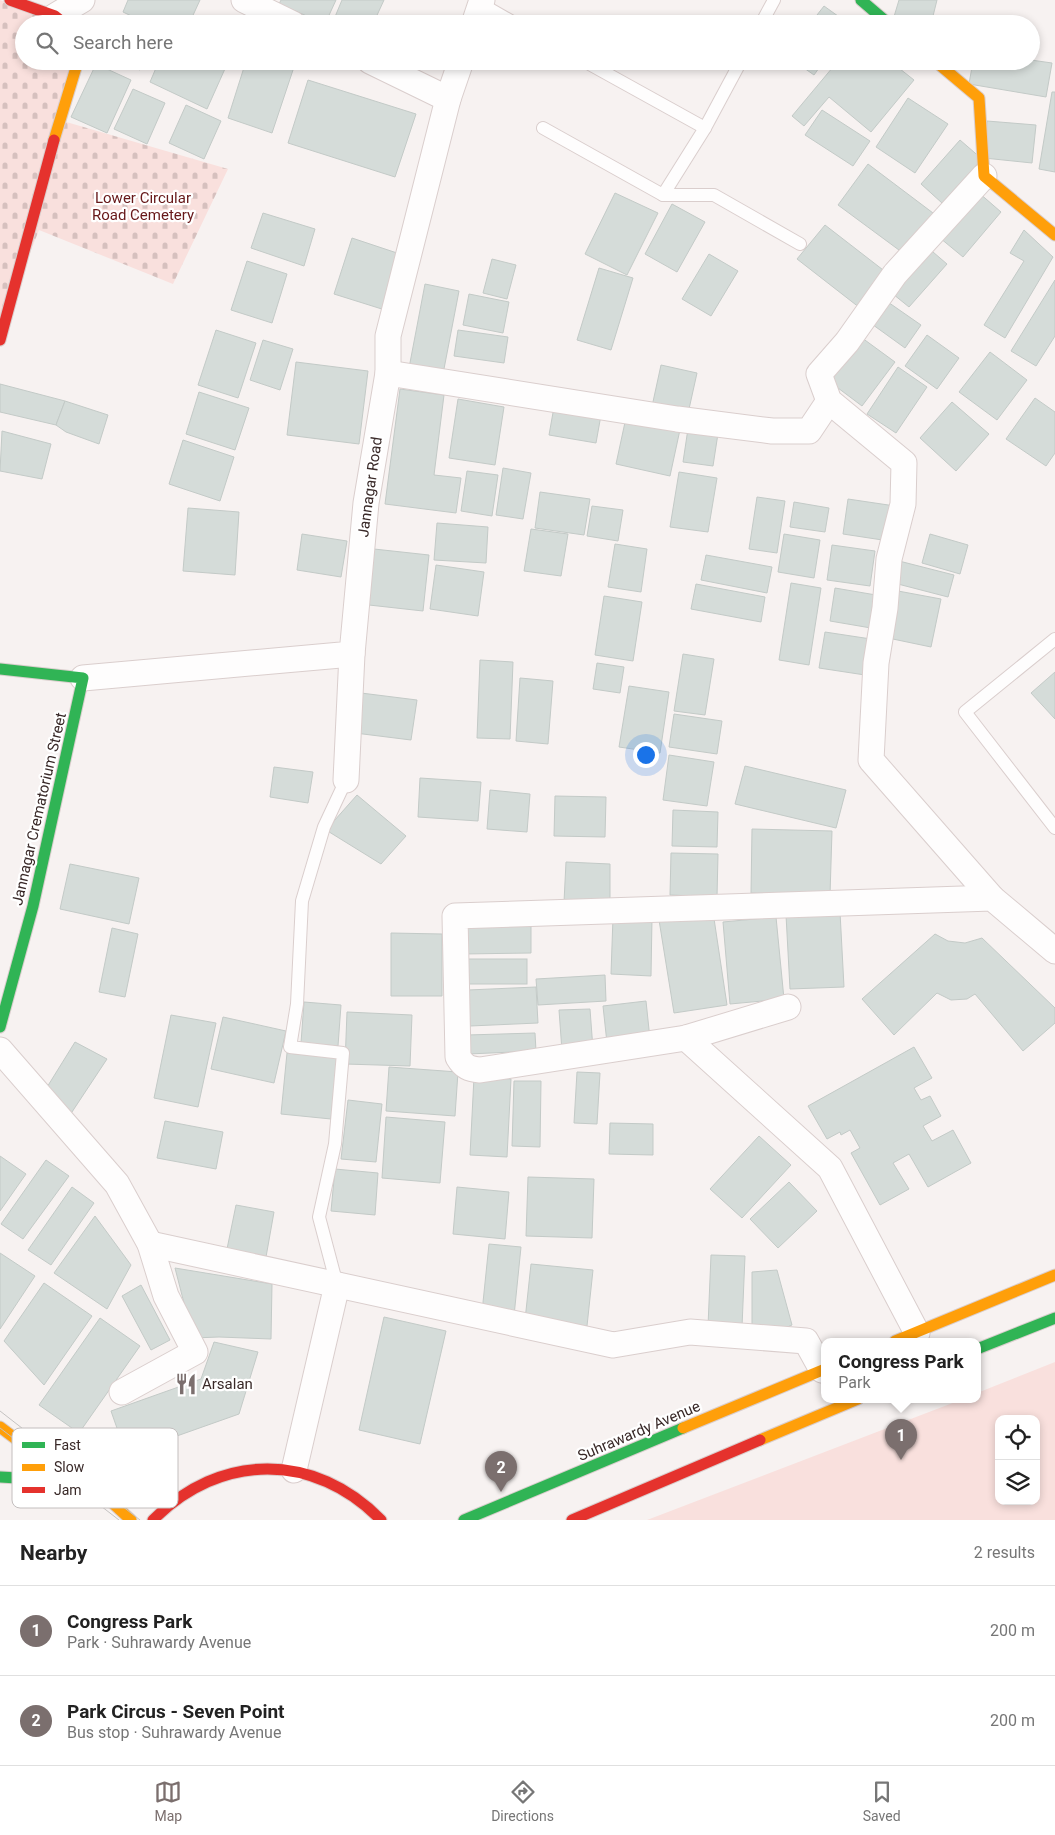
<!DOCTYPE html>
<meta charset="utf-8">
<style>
:root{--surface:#fff;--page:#f2f2f2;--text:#222;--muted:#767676;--line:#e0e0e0;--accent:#7b6f6e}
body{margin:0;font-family:Roboto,sans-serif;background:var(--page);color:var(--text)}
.controls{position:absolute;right:15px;bottom:15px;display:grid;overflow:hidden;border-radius:10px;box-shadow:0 2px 8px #0003}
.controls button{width:45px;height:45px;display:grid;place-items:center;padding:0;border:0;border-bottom:1px solid var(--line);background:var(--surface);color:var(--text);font:25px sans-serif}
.you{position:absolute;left:645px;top:754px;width:18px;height:18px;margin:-12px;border:4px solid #fff;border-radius:50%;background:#1a73e8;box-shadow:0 0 0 8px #1a73e833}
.badge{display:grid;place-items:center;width:32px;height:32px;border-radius:50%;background:var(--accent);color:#fff;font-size:16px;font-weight:700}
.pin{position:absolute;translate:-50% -41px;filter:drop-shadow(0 1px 2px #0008)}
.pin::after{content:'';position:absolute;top:26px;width:18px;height:15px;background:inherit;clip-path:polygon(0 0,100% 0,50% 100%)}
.popup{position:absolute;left:821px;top:1338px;width:160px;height:65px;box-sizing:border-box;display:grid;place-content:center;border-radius:10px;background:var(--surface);filter:drop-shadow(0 1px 4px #0005);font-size:16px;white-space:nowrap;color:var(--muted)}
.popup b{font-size:19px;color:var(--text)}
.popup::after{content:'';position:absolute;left:50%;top:100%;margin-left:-10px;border:10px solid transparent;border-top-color:var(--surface)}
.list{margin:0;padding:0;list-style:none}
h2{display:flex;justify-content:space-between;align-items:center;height:65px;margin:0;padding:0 20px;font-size:21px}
h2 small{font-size:16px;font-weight:400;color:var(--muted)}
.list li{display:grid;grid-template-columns:32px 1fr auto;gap:15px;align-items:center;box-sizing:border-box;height:90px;padding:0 20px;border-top:1px solid var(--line)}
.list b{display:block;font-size:19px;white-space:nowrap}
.list p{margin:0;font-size:16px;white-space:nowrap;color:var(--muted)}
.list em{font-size:16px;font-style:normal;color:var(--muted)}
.icon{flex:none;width:28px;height:28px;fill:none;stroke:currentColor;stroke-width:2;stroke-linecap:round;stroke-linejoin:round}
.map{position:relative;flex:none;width:1055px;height:1520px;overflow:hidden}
.search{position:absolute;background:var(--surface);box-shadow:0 2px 8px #0003;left:15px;right:15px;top:15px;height:55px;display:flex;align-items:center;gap:12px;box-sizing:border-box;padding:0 18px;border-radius:28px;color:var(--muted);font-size:19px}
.sheet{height:245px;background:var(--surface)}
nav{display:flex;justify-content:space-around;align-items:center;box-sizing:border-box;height:70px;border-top:1px solid var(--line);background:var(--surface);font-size:14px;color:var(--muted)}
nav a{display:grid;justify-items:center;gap:2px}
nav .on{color:var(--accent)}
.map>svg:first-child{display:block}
.cemetery{fill:url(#cemetery-stones)}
.park{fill:#f9e0dd;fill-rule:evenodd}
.building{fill:#d5dcd9;stroke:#c3cac7}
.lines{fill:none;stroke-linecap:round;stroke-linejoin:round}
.lane-casing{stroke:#dacecd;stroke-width:14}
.street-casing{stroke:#dacecd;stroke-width:27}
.fast-casing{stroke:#dacecd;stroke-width:13}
.slow-casing{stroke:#dacecd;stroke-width:13}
.jam-casing{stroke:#dacecd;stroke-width:13}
.lane{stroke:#fefdfd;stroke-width:12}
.street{stroke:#fefdfd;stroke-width:25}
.fast{stroke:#30b455;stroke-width:11}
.slow{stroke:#ff9f0a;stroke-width:11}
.jam{stroke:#e5322d;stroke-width:11}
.tram{stroke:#c4c2c1;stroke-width:1}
.labels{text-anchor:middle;stroke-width:4.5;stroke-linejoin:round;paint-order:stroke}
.park-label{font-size:15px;fill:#671819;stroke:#fff}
.street-label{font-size:15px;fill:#382827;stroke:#fff}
.poi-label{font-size:15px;fill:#382827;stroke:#fff;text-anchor:start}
.key{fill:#fff;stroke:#c3bebe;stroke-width:1}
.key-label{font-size:14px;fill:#382827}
</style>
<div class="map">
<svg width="1055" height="1520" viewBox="0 0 1055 1520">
<defs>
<pattern id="cemetery-stones" width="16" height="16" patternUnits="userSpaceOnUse" patternTransform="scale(1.25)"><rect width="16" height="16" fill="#f9e0dd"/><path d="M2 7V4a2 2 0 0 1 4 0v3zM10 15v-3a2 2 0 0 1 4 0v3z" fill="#d6c0be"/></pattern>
</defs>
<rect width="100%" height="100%" fill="#f7f2f1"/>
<path class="cemetery" d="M 0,0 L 62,24 L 24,24 L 24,61 L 74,61 L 56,119 L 228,169 L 173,284 L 39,230 L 0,330 Z"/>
<path class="park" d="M 1055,1362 L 1055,1520 L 647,1520 L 963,1399 L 977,1399 L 977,1393 ZM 999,1419 L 1036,1419 L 1036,1501 L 999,1501 Z"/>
<g class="building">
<path d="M 128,0 L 200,0 L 189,24 L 148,24 L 123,12 Z"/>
<path d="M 281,0 L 336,0 L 325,24 L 279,4 Z"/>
<path d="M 342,0 L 384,0 L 373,24 L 332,24 Z"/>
<path d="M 899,0 L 937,0 L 931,24 L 909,24 L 893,20 Z"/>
<path d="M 824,6 L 849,24 L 810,24 Z"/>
<path d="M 1031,60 L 1052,63 L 1046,97 L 969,84 L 973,61 Z"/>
<path d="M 120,61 L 143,61 L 140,70 Z"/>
<path d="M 159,61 L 226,61 L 228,62 L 207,109 L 150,82 Z"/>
<path d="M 246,61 L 296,61 L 272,133 L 228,118 Z"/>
<path d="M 794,61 L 824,61 L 814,75 Z"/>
<path d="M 838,61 L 890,61 L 914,80 L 871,132 L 829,97 L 804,126 L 792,116 Z"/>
<path d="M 96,64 L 131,80 L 107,133 L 71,117 Z"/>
<path d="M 308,80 L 416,114 L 395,177 L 288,143 Z"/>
<path d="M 133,89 L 165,103 L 147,144 L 114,129 Z"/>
<path d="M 1052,92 L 1055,92 L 1055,172 L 1039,169 Z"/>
<path d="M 908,98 L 948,124 L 915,173 L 876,147 Z"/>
<path d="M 186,105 L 221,121 L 204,159 L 169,143 Z"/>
<path d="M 822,110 L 870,141 L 853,166 L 805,135 Z"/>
<path d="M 987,121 L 1036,125 L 1032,163 L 984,158 Z"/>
<path d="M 960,140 L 982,159 L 942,203 L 921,184 Z"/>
<path d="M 868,164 L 933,213 L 903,253 L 838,205 Z"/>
<path d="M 978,192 L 1001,212 L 963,257 L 940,238 Z"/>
<path d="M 615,193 L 658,213 L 627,275 L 585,254 Z"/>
<path d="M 672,204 L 705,222 L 677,272 L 645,254 Z"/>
<path d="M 263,213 L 315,229 L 304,266 L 251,248 Z"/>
<path d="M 825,225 L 887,273 L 860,308 L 797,259 Z"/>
<path d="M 1024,230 L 1053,257 L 1005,338 L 984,325 L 1024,261 L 1010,253 Z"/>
<path d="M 352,238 L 403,255 L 385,310 L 334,294 Z"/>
<path d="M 926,246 L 947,264 L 909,307 L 888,290 Z"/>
<path d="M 709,254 L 738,271 L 711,316 L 682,299 Z"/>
<path d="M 492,259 L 516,265 L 507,299 L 483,293 Z"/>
<path d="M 247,261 L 287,274 L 272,323 L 231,310 Z"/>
<path d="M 599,268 L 633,278 L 611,350 L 577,340 Z"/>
<path d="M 1055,280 L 1055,336 L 1036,366 L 1011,351 Z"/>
<path d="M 425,284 L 459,291 L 443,374 L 409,368 Z"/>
<path d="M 469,294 L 509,302 L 503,333 L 463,325 Z"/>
<path d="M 885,300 L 921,325 L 905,348 L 869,322 Z"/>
<path d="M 216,330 L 256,343 L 238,398 L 198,385 Z"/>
<path d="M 458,330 L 508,337 L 504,363 L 454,356 Z"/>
<path d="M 858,335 L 895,362 L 862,406 L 826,379 Z"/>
<path d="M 927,335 L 959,358 L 937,389 L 905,366 Z"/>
<path d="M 263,340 L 293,349 L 280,390 L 250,380 Z"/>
<path d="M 990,352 L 1027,380 L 997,420 L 959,392 Z"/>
<path d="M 296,362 L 368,371 L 359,444 L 287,435 Z"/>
<path d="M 661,365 L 697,373 L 687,418 L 651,411 Z"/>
<path d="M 898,367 L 927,387 L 896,433 L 867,414 Z"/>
<path d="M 0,384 L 65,401 L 56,425 L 0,412 Z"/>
<path d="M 400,389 L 444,395 L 434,475 L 461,478 L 456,513 L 385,504 Z"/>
<path d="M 199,392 L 249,408 L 235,450 L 186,434 Z"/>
<path d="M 1035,398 L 1055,412 L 1055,453 L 1046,466 L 1006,439 Z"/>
<path d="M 458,399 L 504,407 L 495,465 L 449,458 Z"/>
<path d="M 65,401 L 108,415 L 99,444 L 66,432 L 56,425 Z"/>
<path d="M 952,402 L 989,434 L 956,471 L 920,438 Z"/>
<path d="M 554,407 L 601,415 L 596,443 L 549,435 Z"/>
<path d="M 627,413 L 681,425 L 670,476 L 616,464 Z"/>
<path d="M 689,422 L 719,427 L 713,466 L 683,462 Z"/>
<path d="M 2,431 L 51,444 L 42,479 L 0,471 Z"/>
<path d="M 183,440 L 234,457 L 220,501 L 169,484 Z"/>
<path d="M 503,468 L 531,473 L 523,519 L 496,515 Z"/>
<path d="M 467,471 L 498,475 L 492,516 L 461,511 Z"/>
<path d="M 679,472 L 717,478 L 708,532 L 670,527 Z"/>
<path d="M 540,492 L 590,499 L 584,535 L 535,528 Z"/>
<path d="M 757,497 L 785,501 L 777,553 L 749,549 Z"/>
<path d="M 848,499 L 895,506 L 889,541 L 843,534 Z"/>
<path d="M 794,502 L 829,508 L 825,532 L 790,527 Z"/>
<path d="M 592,506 L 623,510 L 618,541 L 587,536 Z"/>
<path d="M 188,508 L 239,512 L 235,575 L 183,571 Z"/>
<path d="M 437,523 L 488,527 L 486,563 L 434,560 Z"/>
<path d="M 531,529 L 568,534 L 561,576 L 524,571 Z"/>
<path d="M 302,534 L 347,541 L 341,577 L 297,570 Z"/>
<path d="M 784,534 L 820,540 L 814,578 L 778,572 Z"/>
<path d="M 930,534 L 968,545 L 960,574 L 922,563 Z"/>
<path d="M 615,544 L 647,549 L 641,592 L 608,587 Z"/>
<path d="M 832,545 L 875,551 L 870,586 L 827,580 Z"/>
<path d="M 374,549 L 429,555 L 423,611 L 369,605 Z"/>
<path d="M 706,555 L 772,567 L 767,593 L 701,580 Z"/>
<path d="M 899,561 L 954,575 L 948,597 L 894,583 Z"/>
<path d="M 436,565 L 484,572 L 478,616 L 430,609 Z"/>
<path d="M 791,583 L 821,588 L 809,665 L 779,660 Z"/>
<path d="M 696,584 L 765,597 L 761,622 L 691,609 Z"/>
<path d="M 835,588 L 876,595 L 871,628 L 830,621 Z"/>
<path d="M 898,591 L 941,599 L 931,647 L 888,638 Z"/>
<path d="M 604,596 L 642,602 L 633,661 L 595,655 Z"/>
<path d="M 825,632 L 871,639 L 865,675 L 819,668 Z"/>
<path d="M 683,654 L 714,659 L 705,715 L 674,711 Z"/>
<path d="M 480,660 L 513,662 L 510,739 L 477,738 Z"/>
<path d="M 597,663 L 624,667 L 620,693 L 593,689 Z"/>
<path d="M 1055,672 L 1055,719 L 1031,693 Z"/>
<path d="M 520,678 L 553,681 L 548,744 L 516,741 Z"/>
<path d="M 629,686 L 669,692 L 660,753 L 619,747 Z"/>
<path d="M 361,693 L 417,700 L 411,740 L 355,733 Z"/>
<path d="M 674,714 L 722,721 L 717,754 L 669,747 Z"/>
<path d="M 669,755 L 714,762 L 707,806 L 663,800 Z"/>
<path d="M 745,766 L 846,790 L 836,828 L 735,804 Z"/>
<path d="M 274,767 L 313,772 L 308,803 L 270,797 Z"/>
<path d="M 420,778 L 481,782 L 478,821 L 418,817 Z"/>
<path d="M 490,790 L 530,794 L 527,832 L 487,829 Z"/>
<path d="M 357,795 L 406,836 L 381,864 L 326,830 Z"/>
<path d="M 555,796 L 606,797 L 605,837 L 554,836 Z"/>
<path d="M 673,810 L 718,812 L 717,847 L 672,846 Z"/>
<path d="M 752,829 L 832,831 L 830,895 L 751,893 Z"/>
<path d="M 671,853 L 718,854 L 717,897 L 670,895 Z"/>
<path d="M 566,862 L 610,864 L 610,903 L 564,902 Z"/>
<path d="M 70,864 L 139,878 L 129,924 L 60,909 Z"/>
<path d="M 713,912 L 727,1005 L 674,1013 L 659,920 Z"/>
<path d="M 840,912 L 844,987 L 790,989 L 786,915 Z"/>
<path d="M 613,917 L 652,918 L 651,976 L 611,974 Z"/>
<path d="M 776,917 L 784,999 L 730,1004 L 723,922 Z"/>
<path d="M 463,925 L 531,925 L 531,953 L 463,954 Z"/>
<path d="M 112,928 L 138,934 L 125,997 L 99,992 Z"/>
<path d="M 391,933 L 442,934 L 442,996 L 391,996 Z"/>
<path d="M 935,934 L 948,941 L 965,943 L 982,938 L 1055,1008 L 1055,1023 L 1023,1051 L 975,994 L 967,999 L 951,1000 L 937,993 L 894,1035 L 862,999 Z"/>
<rect x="468" y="959" width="59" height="25"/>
<path d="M 605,975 L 606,1001 L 538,1005 L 536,979 Z"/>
<path d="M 536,987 L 538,1023 L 470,1026 L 468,990 Z"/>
<path d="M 646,1001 L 650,1039 L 607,1043 L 603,1006 Z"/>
<path d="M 304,1002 L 341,1005 L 338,1046 L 301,1043 Z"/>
<path d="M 590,1009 L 593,1049 L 562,1051 L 559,1010 Z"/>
<path d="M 347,1012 L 412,1015 L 410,1066 L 345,1064 Z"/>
<path d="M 171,1015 L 216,1023 L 198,1107 L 154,1098 Z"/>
<path d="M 223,1017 L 286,1031 L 274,1083 L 211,1069 Z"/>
<path d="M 535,1033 L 536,1051 L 468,1054 L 467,1035 Z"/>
<path d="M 75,1042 L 107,1059 L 68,1118 L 44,1092 Z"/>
<path d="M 914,1047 L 932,1078 L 914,1088 L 921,1100 L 930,1096 L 941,1116 L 923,1126 L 932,1141 L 953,1130 L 971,1163 L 928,1187 L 909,1154 L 893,1163 L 909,1189 L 880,1205 L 851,1153 L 860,1148 L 850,1130 L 841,1135 L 840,1132 L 827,1139 L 808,1106 Z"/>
<path d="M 287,1053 L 337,1058 L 331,1119 L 281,1114 Z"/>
<path d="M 389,1067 L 458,1072 L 455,1116 L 386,1111 Z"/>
<path d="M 577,1072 L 600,1073 L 597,1124 L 574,1123 Z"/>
<path d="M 474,1077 L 511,1079 L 507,1157 L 470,1155 Z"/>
<path d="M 514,1081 L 541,1081 L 540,1147 L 512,1146 Z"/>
<path d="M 348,1100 L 382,1104 L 376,1162 L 341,1159 Z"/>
<path d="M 386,1117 L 445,1122 L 440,1183 L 382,1178 Z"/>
<path d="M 165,1121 L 223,1132 L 216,1169 L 157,1158 Z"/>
<path d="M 610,1123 L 653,1124 L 653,1155 L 609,1154 Z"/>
<path d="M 759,1136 L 791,1165 L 742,1218 L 710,1189 Z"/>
<path d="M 0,1156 L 26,1174 L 0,1211 Z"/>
<path d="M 46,1160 L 69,1176 L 23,1239 L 1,1224 Z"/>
<path d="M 335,1169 L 378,1173 L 375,1215 L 331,1211 Z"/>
<path d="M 528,1177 L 594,1179 L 592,1238 L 526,1236 Z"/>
<path d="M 789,1182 L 817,1211 L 778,1248 L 750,1219 Z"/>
<path d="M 72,1187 L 94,1203 L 51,1265 L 28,1250 Z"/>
<path d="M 457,1187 L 509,1192 L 505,1239 L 453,1234 Z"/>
<path d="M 236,1205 L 274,1212 L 266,1257 L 227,1249 Z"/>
<path d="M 95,1216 L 131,1265 L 107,1309 L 54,1273 Z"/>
<path d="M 489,1244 L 521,1247 L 514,1316 L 482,1312 Z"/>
<path d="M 0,1253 L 35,1276 L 0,1329 Z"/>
<path d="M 711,1255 L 745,1256 L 742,1327 L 708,1326 Z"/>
<path d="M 531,1264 L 593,1270 L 587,1326 L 525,1320 Z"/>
<path d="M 175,1268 L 272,1284 L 271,1339 L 219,1337 L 193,1338 Z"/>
<path d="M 777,1270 L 792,1325 L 771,1334 L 752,1330 L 752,1272 Z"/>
<path d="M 44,1283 L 92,1316 L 44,1385 L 4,1341 Z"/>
<path d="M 141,1285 L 170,1340 L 151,1350 L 122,1296 Z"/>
<path d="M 384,1317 L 446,1331 L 420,1444 L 359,1430 Z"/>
<path d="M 100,1318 L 140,1346 L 79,1433 L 39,1405 Z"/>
<path d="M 214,1342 L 258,1352 L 239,1414 L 126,1454 L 111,1411 L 201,1379 Z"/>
</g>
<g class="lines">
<g class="lane-casing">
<g id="lane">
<path d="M 481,4 L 516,24"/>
<path d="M 761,24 L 774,0"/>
<path d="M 584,61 L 705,128"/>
<path d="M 543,128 L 663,195 L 714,195 L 800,244"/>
<path d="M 663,195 L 705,128 L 741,61"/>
<path d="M 1055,639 L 965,712 L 1055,828"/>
<path d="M 337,1285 L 319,1217 L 335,1144 L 343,1053 L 290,1047 L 297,1004 L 302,901 L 324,827 L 346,780"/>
</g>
</g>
<g class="street-casing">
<g id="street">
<path d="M 244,0 L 293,24"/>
<path d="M 55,16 L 82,0"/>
<path d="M 474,24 L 482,0"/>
<path d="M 370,61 L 448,99"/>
<path d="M 984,176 L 895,274 L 847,342 L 819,374 L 829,401 L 904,463 L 903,504 L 889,559 L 885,608 L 876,663 L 871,760 L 992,898"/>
<path d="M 388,373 L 677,419 L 772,431 L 809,431 L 829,401"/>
<path d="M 83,678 L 352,654 L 366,503 L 388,373 L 388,336 L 448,99 L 461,61"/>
<path d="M 346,780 L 352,654"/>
<path d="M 788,1007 L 686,1038 L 480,1070 C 469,1069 464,1067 458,1057 L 455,916 L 992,898 L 1055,951"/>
<path d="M 686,1038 L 830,1168 L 917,1333"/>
<path d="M 0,1050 L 117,1184 L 150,1244 L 166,1296 L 195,1352 L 122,1392"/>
<path d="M 150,1244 L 613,1345 L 690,1332 L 806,1341 L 822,1370"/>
<path d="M 294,1470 L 337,1285"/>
</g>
</g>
<g class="fast-casing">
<g id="fast">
<path d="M 861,0 L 889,24"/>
<path d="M 0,669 L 83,678 L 33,906 L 0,1027"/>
<path d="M 977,1349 L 1055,1318"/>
<path d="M 0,1477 L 70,1481"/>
<path d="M 464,1520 L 683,1428"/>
</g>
</g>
<g class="slow-casing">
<g id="slow">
<path d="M 935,61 L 979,98 L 984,176 L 1055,235"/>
<path d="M 54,140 L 78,61"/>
<path d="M 895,1341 L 1055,1275"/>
<path d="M 0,1427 L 93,1497 L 107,1498 L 131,1520"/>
<path d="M 683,1428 L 825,1369"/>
<path d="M 760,1440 L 858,1399"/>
</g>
</g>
<g class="jam-casing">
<g id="jam">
<path d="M 10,0 L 55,16 L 65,24"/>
<path d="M 0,340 L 54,140"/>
<path d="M 153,1520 C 220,1452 315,1452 381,1520"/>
<path d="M 572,1520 L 760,1440"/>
</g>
</g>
<use href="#lane" class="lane"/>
<use href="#street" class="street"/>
<use href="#fast" class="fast"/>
<use href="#slow" class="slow"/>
<use href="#jam" class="jam"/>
<g class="tram">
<path d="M 0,1411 L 140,1520"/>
<path d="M 0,1428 L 119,1520"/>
</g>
</g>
<defs>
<g id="restaurant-bare" transform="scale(1.725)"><path d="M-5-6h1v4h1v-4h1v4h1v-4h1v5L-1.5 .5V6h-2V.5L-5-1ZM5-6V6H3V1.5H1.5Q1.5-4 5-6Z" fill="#7b6f6e" stroke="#fff" stroke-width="2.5" paint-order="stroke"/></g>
</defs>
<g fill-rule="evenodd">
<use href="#restaurant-bare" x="186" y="1384"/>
</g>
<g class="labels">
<g class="park-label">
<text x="143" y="203">Lower Circular<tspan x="143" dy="17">Road Cemetery</tspan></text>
</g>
<g class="street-label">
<text transform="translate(370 487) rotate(-82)" y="5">Jannagar Road</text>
<text transform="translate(39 809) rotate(-77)" y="5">Jannagar Crematorium Street</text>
<text transform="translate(639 1431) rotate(-23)" y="5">Suhrawardy Avenue</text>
</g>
<g class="poi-label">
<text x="202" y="1389">Arsalan</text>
</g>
</g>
<rect x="12" y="1428" width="166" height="80" rx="8" class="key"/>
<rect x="22" y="1442" width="23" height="6" fill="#30b455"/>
<rect x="22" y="1464" width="23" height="7" fill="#ff9f0a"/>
<rect x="22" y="1487" width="23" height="6" fill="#e5322d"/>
<g class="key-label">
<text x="54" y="1450">Fast</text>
<text x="54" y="1472">Slow</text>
<text x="54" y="1495">Jam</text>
</g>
</svg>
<div class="controls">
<button><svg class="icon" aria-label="locate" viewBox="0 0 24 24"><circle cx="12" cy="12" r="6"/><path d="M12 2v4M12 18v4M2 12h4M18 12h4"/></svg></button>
<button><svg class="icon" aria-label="layers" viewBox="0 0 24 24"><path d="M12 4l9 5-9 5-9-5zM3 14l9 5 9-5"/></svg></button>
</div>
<div class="you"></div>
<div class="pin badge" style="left:901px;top:1460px">1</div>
<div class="popup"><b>Congress Park</b>Park</div>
<div class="pin badge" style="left:501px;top:1492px">2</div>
<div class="search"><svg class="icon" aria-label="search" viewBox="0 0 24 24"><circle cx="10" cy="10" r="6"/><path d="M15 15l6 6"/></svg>Search here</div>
</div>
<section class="sheet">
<h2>Nearby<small>2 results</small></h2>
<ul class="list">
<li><span class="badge">1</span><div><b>Congress Park</b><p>Park · Suhrawardy Avenue</p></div><em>200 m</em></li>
<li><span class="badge">2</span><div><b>Park Circus - Seven Point</b><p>Bus stop · Suhrawardy Avenue</p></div><em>200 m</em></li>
</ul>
</section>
<nav>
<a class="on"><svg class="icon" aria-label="map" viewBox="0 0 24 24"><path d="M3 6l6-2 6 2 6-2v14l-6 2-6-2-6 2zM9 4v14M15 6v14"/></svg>Map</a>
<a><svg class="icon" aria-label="directions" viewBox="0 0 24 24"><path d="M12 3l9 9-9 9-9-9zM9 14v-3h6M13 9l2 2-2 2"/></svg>Directions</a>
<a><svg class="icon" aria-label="saved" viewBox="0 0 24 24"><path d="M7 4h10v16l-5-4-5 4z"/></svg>Saved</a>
</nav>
